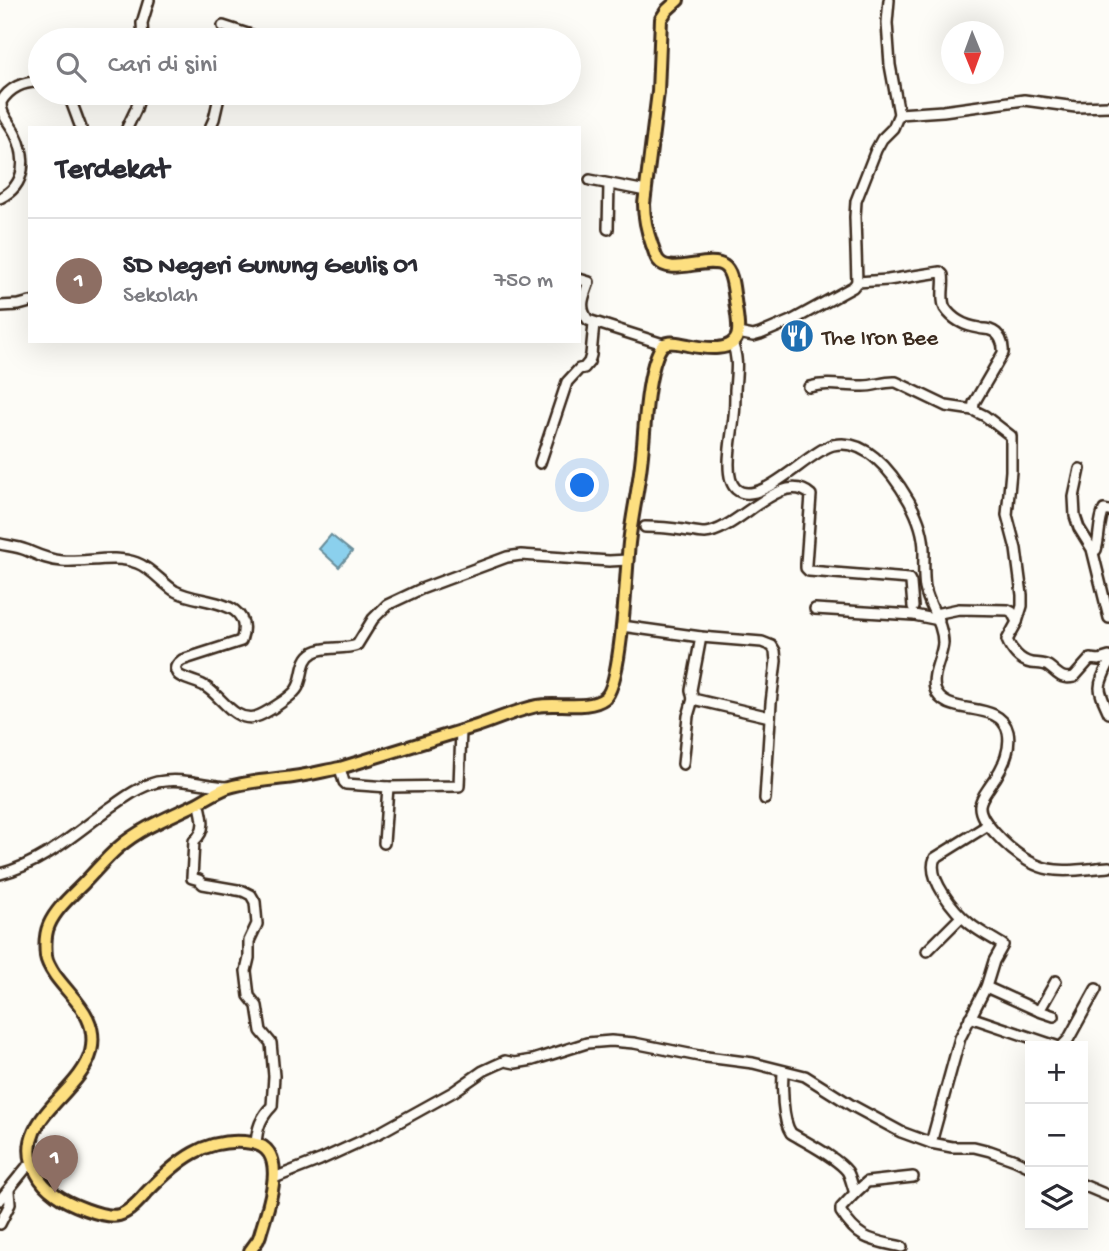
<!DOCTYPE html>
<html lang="id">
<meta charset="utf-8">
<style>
:root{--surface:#fff;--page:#f7f7f7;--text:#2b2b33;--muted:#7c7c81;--line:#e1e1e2;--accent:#1f6fb2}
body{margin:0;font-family:"Gochi Hand",sans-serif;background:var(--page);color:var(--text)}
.controls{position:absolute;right:21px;bottom:21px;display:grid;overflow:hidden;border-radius:0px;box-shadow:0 7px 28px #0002}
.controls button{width:63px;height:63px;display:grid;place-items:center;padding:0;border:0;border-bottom:2px solid var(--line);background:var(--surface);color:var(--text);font:35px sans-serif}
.compass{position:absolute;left:941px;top:21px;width:63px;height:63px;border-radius:50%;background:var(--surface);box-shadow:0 7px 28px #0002;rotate:179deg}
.you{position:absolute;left:583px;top:486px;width:24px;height:24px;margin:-18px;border:5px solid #fff;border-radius:50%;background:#1a73e8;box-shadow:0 0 0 10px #1a73e833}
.badge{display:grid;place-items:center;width:46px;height:46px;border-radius:50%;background:var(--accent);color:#fff;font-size:23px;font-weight:700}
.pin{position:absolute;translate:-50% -58px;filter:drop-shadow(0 2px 4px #0008)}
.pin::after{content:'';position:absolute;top:37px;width:24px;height:21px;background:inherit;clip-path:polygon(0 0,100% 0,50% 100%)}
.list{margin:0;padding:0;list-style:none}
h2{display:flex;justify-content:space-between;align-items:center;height:91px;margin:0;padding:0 28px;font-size:30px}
h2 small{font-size:23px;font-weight:400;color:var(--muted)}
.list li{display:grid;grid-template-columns:46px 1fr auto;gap:21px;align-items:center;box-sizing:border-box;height:126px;padding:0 28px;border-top:2px solid var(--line)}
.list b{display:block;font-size:26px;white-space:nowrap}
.list p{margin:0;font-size:23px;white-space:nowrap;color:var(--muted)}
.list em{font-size:23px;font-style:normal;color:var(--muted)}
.icon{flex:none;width:38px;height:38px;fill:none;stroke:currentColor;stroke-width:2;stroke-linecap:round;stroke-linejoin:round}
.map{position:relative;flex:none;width:1109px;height:1251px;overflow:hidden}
.search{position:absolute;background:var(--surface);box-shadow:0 7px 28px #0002;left:28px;top:28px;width:553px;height:77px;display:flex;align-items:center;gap:18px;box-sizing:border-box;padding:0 24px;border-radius:38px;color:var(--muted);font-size:26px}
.panel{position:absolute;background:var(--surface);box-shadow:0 7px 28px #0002;left:28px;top:126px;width:553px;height:217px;border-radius:0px}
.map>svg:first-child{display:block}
.water{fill:#8bd0ed;stroke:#6b8e9a;stroke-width:2}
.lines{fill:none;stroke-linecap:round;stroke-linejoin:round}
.minor-casing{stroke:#3b2a1e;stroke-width:14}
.major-casing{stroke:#3b2a1e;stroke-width:16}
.minor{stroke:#fdfcf7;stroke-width:9}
.major{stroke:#fddf80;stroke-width:10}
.labels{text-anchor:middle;stroke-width:5;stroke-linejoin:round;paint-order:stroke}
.poi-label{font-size:23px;fill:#3b2a1e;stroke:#fdfcf7;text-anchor:start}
</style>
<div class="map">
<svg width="1109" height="1251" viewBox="0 0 1109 1251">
<rect width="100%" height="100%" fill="#fdfcf7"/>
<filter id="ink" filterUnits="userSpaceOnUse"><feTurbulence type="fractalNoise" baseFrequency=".0143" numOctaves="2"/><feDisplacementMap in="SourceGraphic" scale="14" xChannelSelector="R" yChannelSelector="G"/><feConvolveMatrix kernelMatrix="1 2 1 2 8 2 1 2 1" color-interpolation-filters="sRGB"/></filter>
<g filter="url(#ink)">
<path class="water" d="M 331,535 L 352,552 L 339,567 L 319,549 Z"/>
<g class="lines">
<g class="minor-casing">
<g id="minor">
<path d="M 223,26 L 260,38 L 260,40"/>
<path d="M 143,40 L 142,23 L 149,0"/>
<path d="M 68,93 L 81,128"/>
<path d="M 899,114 L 943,111 L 1024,100 L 1076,107 L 1109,106"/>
<path d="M 127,128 L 136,109 L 141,93"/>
<path d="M 210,128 L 214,119 L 220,93"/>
<path d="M 590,180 L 646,191"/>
<path d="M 0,198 C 27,185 27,157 15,133 C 10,123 0,114 1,102 C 9,88 24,81 40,82"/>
<path d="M 608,229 L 609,184"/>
<path d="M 579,279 L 589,282 C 584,297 578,306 588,320 L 663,344"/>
<path d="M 857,282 L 855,217 L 856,201 L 876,150 L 882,139 L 893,128 L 899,114 L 890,65 L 887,23 L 889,0"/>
<path d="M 0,306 L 19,305 L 30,302"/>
<path d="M 738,333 L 753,336 L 760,334 L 793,320 L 853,287 L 857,282 L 888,280 L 940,272 L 943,275 C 945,285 940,298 945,308 C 953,320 966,326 979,328 C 980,329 988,329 990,330 C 1000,333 1004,344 1003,353 L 974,403 L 973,410"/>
<path d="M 732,343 C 739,359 736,373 735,390 C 735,399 735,408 734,416 C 733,433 722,476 736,489 C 759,509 808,451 833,445 C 867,437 894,475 909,501 C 918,517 924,532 924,551 C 924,563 923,575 925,588 C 929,607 943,623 943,643 C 942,658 931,674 935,689 C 944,719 1000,698 1008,732 C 1012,752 1001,771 990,786 C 986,792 981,798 980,805 C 979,815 988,825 994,832 C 1010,850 1032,868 1056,870 C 1073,872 1092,868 1109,867"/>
<path d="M 809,387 C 828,382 842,386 861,386 C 873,387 884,381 896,382 L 946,406 L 973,410 L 985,416 L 1011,436 L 1011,471 L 1007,515 L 1016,549 L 1022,595 L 1022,606 L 1017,622"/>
<path d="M 540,463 L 567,382 L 579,369 L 584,368 L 589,362 L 591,355 L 594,323"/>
<path d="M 1080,469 L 1074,497 L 1075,516 L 1079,528 L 1092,549 L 1109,618"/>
<path d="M 645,527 C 658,527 671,528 683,530 C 690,531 698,533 705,533 C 738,531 781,468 811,495 L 806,564 L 806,568 L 809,571 L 909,579 L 911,583 L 913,607"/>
<path d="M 0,544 C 9,546 18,547 26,550 C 38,555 48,560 62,561 C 86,563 114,554 137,563 C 151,568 162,583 175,591 C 199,605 256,597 241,641 L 182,660 C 178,663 173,667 177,673 C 180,679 200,682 206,687 C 221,696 234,722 255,717 C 264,715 291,697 296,690 C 305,679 299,660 314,652 C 325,646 344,650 357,645 L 373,619 L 387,605 L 421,589 L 507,557 L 521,555 L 609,561 L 628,560"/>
<path d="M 1093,551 L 1096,550 C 1100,537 1098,523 1104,510 L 1109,511"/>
<path d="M 815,609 L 914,615 L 939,620"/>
<path d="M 935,614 L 959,609 L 1008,610 L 1012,612 L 1017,622 L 1007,640 C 1011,650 1020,661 1031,663 C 1037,664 1043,663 1048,666 C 1058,673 1060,680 1074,677 L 1090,659 L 1099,660 L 1109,657"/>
<path d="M 622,626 L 701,637 L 762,642 L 772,646 L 775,651 L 776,661 L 771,703 L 765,799"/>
<path d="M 701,637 L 691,690 L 693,699 L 770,717"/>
<path d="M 1109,663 C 1097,688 1097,687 1109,713"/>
<path d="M 683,764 L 688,716 L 693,699"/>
<path d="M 340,768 L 344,782 L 346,784 L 388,787 L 459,786 L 461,730"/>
<path d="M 199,802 C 203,817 207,830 194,841 L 192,878 L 199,880 L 203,884 L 243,891 L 251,895 L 255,902 L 257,924 L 249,941 L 249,958 L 246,971 L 249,996 L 257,1006 L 261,1031 L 271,1043 L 274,1076 L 272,1106 C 261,1117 257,1128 256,1144"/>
<path d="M 384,843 L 388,787"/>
<path d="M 0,874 C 43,863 76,833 110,808 C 124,798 140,786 157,782 C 181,777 203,785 227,787"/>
<path d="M 927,951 L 961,917"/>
<path d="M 986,987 L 1039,1011 L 1054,1016"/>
<path d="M 1039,1011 L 1056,981"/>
<path d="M 970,1017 L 1056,1046"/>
<path d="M 1062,1046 L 1068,1040 L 1096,989"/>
<path d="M 783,1071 C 782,1087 782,1120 791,1133 C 807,1143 836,1157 847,1171 C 851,1177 852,1186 855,1193 L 841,1208 L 841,1212 C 859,1240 871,1240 902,1247"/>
<path d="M 931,1143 L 960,1038 L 986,987 L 994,961 L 1003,945 C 992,938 980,932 970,924 C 955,912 926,878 935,858 L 988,825"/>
<path d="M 274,1178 L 320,1160 L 379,1133 L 453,1092 L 483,1071 L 496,1065 L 505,1061 L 515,1063 L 533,1060 L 587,1043 L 611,1041 L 634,1043 L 699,1056 L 753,1063 L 805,1076 L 851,1105 L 901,1132 L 931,1143 L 952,1147 L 974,1147 L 990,1151 L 1015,1160 L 1030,1167"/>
<path d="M 1083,1185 L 1109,1196"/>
<path d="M 855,1193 L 867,1182 L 913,1177"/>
<path d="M 0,1200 L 26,1168 L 33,1164"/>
<path d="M 0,1224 L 10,1204 L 9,1191"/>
</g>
</g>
<g class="major-casing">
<path id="major" d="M 250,1251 L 258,1240 L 260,1235 C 266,1212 292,1149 252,1143 C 205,1136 177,1161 147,1192 C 140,1200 130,1212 119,1215 C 104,1219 67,1203 55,1194 C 48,1189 41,1182 37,1174 C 8,1122 80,1095 91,1052 C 99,1017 73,1000 55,975 C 51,969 47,963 46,956 C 45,946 45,934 49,925 C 56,909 71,896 83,884 C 95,872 106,858 119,847 C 142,827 172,816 198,803 C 207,798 216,792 226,788 C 246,781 272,780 293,777 C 309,775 324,771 340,768 C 385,754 431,740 477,726 C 496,720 517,710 537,706 C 557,702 588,711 605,698 C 622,684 626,570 629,543 C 632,516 638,491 641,464 C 645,432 645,396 654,364 C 656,358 658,350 663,345 C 669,340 681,344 688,345 C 703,348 736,354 738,332 C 739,322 736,310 735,300 C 733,290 733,272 724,266 C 709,255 670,277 658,260 C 655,256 654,249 652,245 C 647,231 644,218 644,204 L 658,92 L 661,19 L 667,10 L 678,0"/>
</g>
<use href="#minor" class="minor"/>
<use href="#major" class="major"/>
</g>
</g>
<defs>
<g id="restaurant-disc" transform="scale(1.75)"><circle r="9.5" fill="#1f6fb2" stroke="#fdfcf7"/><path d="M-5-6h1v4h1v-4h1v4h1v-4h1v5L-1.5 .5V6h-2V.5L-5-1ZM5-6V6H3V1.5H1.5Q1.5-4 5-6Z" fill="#fff"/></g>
</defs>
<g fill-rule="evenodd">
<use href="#restaurant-disc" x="797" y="336"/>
</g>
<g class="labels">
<g class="poi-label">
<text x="822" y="344">The Iron Bee</text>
</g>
</g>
</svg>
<div class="controls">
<button>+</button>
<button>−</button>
<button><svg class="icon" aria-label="layers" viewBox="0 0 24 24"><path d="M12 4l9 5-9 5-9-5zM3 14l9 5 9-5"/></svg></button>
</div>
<svg class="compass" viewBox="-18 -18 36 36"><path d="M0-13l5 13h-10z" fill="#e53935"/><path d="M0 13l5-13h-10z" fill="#7c7c81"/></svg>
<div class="you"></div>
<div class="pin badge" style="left:55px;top:1193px;background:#8d6e63">1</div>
<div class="search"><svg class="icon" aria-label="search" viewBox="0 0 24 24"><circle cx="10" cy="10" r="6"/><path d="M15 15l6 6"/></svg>Cari di sini</div>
<section class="panel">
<h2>Terdekat<small></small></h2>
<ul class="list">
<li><span class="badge" style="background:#8d6e63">1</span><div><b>SD Negeri Gunung Geulis 01</b><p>Sekolah</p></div><em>750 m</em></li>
</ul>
</section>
</div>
